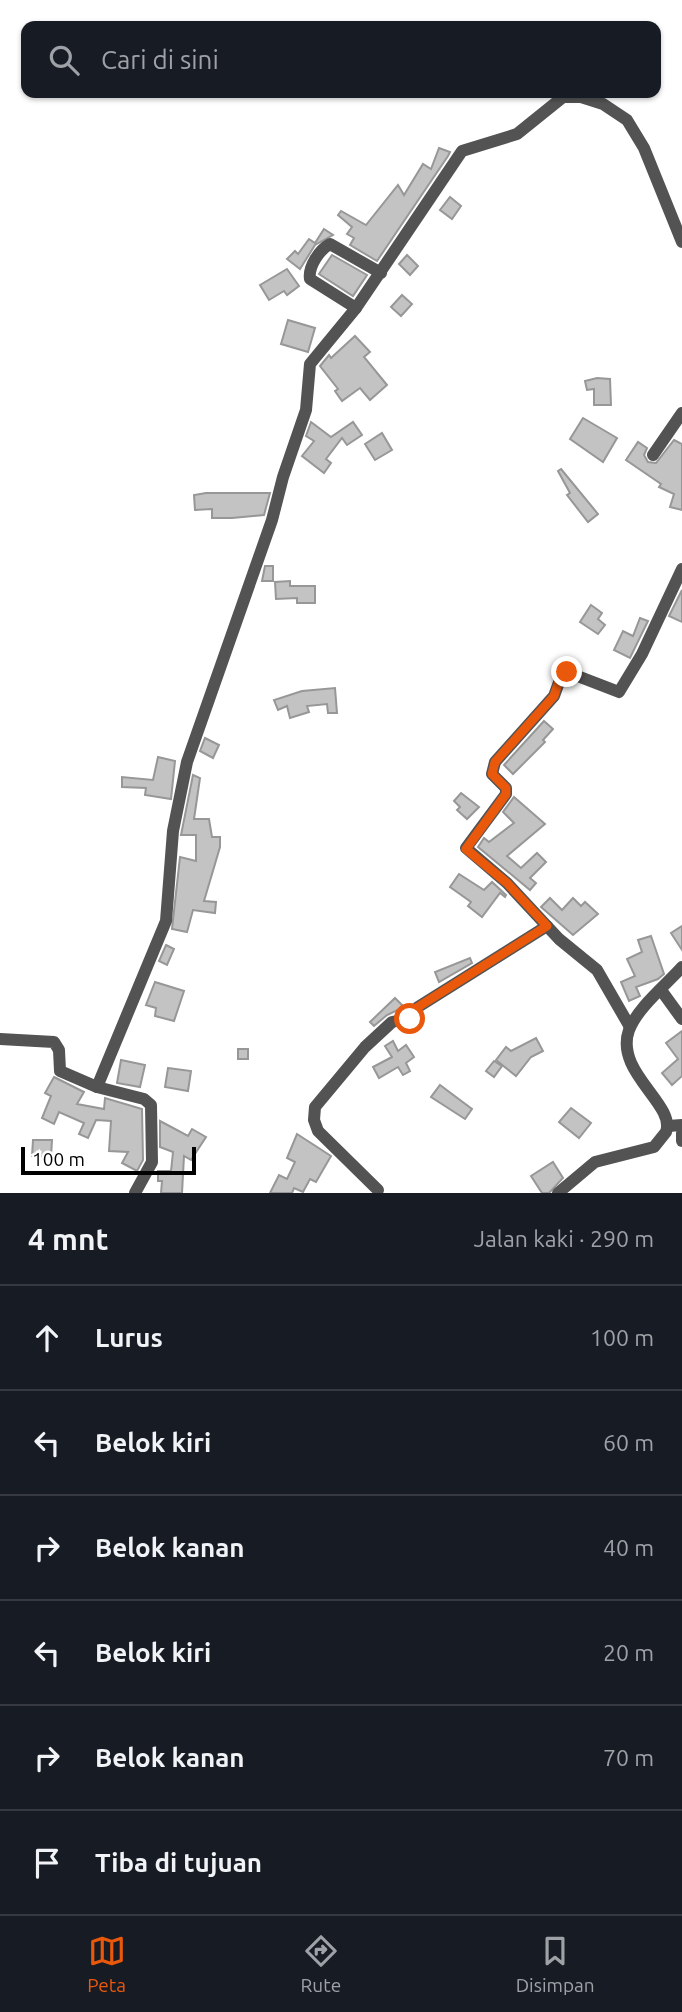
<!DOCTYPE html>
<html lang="id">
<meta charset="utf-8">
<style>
:root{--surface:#171b24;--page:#242831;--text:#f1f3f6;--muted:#9ea1a6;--line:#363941;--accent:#ea580c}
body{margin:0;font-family:Ubuntu,sans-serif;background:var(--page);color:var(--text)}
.scale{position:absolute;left:21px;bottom:18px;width:175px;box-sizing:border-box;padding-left:7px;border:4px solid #000;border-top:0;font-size:19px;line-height:24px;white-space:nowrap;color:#000;-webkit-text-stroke:5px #fff;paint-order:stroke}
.stop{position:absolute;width:21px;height:21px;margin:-16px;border:5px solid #ea580c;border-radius:50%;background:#fff}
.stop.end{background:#ea580c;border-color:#fff;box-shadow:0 2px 7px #0008}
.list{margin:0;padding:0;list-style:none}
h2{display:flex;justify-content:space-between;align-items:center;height:91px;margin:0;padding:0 28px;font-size:30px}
h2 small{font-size:23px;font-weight:400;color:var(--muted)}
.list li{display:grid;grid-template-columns:46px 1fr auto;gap:21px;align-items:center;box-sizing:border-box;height:105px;padding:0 28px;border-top:2px solid var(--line)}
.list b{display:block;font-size:26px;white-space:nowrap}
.list em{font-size:23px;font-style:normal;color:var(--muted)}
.icon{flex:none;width:38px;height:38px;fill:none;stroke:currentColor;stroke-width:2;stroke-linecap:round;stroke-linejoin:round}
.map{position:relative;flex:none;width:682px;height:1193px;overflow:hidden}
.search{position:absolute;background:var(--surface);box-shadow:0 2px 5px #0004;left:21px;right:21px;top:21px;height:77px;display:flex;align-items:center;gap:18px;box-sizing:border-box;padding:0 24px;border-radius:14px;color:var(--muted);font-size:26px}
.sheet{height:721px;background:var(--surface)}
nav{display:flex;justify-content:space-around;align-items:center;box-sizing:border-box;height:98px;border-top:2px solid var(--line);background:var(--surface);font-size:19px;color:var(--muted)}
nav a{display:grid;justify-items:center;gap:4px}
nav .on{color:var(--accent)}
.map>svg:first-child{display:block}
.building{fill:#c3c3c3;stroke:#979797;stroke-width:2}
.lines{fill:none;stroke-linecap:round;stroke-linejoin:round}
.street{stroke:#535353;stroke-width:12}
.route{stroke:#ea580c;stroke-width:9}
</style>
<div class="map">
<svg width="682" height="1193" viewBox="0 0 682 1193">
<rect width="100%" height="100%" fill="#fff"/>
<g class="building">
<path d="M 439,148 L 450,152 L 448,156 L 377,261 L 350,245 L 354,238 L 347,234 L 352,227 L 338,215 L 341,211 L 366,225 L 398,185 L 404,195 L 423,164 L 431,169 Z"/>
<path d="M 450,197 L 461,206 L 452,219 L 440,210 Z"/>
<path d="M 324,229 L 333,235 L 315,245 L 300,269 L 287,259 L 295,251 L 298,254 L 309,239 L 315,243 Z"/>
<path d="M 332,255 L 367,275 L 353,296 L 319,274 Z"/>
<path d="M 407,255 L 418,266 L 410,275 L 399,264 Z"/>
<path d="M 287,269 L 299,286 L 287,295 L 284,291 L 269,300 L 260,285 Z"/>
<path d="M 402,295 L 412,304 L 401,316 L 391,307 Z"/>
<path d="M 288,320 L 315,328 L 308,352 L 281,344 Z"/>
<path d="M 355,336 L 370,352 L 364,357 L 387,385 L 370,400 L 360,388 L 342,401 L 335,391 L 338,389 L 320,366 L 329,355 L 331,358 Z"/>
<path d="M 597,378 L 610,379 L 611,405 L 594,405 L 594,389 L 587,390 L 585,381 Z"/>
<path d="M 583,418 L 617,438 L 603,462 L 570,439 Z"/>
<path d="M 311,422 L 331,437 L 353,422 L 362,435 L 347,445 L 342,438 L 326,459 L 331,463 L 324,473 L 302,456 L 314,441 L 306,436 Z"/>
<path d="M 382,433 L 392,450 L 375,460 L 365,444 Z"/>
<path d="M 674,440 L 682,444 L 682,510 L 670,507 L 674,494 L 659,487 L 661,484 L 626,460 L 638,442 L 647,448 L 644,455 L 648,462 L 656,463 Z"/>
<path d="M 561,469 L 598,514 L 588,522 L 567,495 L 570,493 L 558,471 Z"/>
<path d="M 206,493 L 270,493 L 264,515 L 232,518 L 212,518 L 212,509 L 195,510 L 194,495 Z"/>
<path d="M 265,566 L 273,566 L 273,581 L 262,581 Z"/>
<path d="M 290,581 L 290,586 L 315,586 L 315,603 L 297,603 L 297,598 L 276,599 L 275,582 Z"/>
<path d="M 682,590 L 682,622 L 669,616 Z"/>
<path d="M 591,605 L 602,613 L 598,619 L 605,625 L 598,634 L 580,622 Z"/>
<path d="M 640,618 L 648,621 L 630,658 L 614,650 L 623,631 L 633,636 Z"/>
<path d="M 335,688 L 337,713 L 328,713 L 327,704 L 307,706 L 309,712 L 290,718 L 287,706 L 278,710 L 274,700 L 302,691 Z"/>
<path d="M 544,721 L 553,729 L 543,740 L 545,742 L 513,774 L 504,765 Z"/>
<path d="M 205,738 L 219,745 L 213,758 L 200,751 Z"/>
<path d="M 158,757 L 175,761 L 171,799 L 145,795 L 146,788 L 122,787 L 122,777 L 153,780 Z"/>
<path d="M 193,775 L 200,778 L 194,819 L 209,819 L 212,837 L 220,837 L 220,847 L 204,901 L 216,902 L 215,913 L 193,910 L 187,932 L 172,929 L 180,857 L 196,861 L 196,835 L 181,835 Z"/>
<path d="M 461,793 L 479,807 L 467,819 L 457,810 L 460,807 L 454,801 Z"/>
<path d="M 514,797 L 545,824 L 507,856 L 521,868 L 537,853 L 546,862 L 530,878 L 536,883 L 530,890 L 478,847 L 484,838 L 489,842 L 514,823 L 503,812 Z"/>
<path d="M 459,874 L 484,890 L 492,882 L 506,895 L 505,897 L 500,893 L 482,917 L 468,906 L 471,902 L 450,887 Z"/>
<path d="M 550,898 L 562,910 L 573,898 L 581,906 L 585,902 L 598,914 L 573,935 L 541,907 Z"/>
<path d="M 682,926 L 682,950 L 671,933 Z"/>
<path d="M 651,936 L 664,974 L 658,979 L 636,987 L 640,996 L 629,1001 L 621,982 L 635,976 L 627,959 L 642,952 L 638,940 Z"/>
<path d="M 166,945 L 174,949 L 167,965 L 159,961 Z"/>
<path d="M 470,958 L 472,963 L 439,982 L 435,972 Z"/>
<path d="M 155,982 L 184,991 L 174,1021 L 155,1016 L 156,1008 L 146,1005 Z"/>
<path d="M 395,998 L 404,1007 L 387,1015 L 374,1026 L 370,1022 Z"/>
<path d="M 682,1031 L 682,1076 L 672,1085 L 662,1073 L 678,1059 L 666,1043 Z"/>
<path d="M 536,1038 L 543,1051 L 531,1057 L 516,1076 L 496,1060 L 506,1047 L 511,1051 Z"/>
<path d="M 393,1041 L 398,1051 L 406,1045 L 414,1057 L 406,1063 L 410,1071 L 403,1075 L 398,1067 L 379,1078 L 373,1067 L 392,1057 L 385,1046 Z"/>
<rect x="238" y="1049" width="10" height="10"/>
<path d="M 121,1060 L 145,1065 L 140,1087 L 117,1083 Z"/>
<path d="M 494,1061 L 502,1066 L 494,1077 L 486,1071 Z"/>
<path d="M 168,1068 L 191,1071 L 188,1091 L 165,1087 Z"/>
<path d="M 54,1077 L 84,1092 L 77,1104 L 104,1109 L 105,1098 L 142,1109 L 143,1160 L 137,1171 L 122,1163 L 128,1152 L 109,1151 L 111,1121 L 96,1120 L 88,1138 L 79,1134 L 84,1123 L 59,1112 L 54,1124 L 42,1118 L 51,1096 L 45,1093 Z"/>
<path d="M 440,1085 L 472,1109 L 465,1119 L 431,1097 Z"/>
<path d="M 571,1108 L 591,1123 L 579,1138 L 559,1122 Z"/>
<path d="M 160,1121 L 188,1136 L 192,1129 L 206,1137 L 191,1160 L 184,1156 L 182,1193 L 161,1193 L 162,1181 L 158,1181 L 158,1171 L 171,1171 L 173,1152 L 160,1147 Z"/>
<path d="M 297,1134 L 331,1156 L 316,1182 L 310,1179 L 303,1192 L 294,1188 L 292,1193 L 270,1193 L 279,1175 L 287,1179 L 295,1162 L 287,1158 Z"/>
<path d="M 33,1140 L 52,1140 L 51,1157 L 32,1156 Z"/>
<path d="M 553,1162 L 563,1178 L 549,1193 L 542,1193 L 531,1176 Z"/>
</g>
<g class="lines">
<g class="street">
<path d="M 356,308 L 310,279 C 308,267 319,250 330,244 L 381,273"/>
<path d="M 653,455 L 682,413"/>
<path d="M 661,990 L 682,1019"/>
<path d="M 630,1027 L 597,970 L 559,939 L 507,883 L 466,848 L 506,794 L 506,788 L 492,774 L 495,762 L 554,696 L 562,674 L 567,672 L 619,692 L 642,654 L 682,569"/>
<path d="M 0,1039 L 54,1042 L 59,1050 L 60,1071 L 97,1087"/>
<path d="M 668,1126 L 682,1125"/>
<path d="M 682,1133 L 682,1141"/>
<path d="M 378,1190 L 318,1131 L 314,1120 L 315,1107 L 365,1047 L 392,1022 L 411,1018 L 418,1007 L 547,926"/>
<path d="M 135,1193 L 152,1162 L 151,1105 L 144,1099 L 97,1087 L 166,921 L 173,831 L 187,762 L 272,520 L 283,477 L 306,410 L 310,364 L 356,308 L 462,151 L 517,134 L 563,97 L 581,97 L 603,104 L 627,120 L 644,148 L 682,242"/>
<path d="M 558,1193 L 595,1162 L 654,1147 L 666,1132 C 676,1104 614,1072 629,1030 C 638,1007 666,985 682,967"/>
</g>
</g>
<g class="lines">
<path class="route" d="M 410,1019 L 418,1007 L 547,926 L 507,883 L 466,849 L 506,794 L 506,788 L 492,774 L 495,762 L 554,696 L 561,675 L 567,672"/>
</g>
</svg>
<div class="scale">100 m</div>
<div class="stop" style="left:410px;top:1019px"></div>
<div class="stop end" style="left:567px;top:672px"></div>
<div class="search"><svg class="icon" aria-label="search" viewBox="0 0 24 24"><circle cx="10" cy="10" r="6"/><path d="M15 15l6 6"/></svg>Cari di sini</div>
</div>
<section class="sheet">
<h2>4 mnt<small>Jalan kaki · 290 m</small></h2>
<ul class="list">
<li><svg class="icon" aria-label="ahead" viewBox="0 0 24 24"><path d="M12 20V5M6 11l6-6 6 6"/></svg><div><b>Lurus</b></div><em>100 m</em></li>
<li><svg class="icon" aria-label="left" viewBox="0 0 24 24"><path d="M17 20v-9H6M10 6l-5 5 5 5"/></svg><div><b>Belok kiri</b></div><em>60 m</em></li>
<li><svg class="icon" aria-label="right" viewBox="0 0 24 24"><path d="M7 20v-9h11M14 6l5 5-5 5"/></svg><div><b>Belok kanan</b></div><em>40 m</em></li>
<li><svg class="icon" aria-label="left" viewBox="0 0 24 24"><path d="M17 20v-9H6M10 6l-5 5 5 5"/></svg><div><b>Belok kiri</b></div><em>20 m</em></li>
<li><svg class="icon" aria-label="right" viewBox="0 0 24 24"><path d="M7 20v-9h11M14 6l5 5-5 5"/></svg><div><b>Belok kanan</b></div><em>70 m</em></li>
<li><svg class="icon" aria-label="arrive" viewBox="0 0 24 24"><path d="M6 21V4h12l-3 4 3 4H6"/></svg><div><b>Tiba di tujuan</b></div></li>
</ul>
</section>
<nav>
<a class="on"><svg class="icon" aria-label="map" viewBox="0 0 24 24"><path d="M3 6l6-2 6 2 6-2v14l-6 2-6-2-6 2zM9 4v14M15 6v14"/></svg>Peta</a>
<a><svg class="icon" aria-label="directions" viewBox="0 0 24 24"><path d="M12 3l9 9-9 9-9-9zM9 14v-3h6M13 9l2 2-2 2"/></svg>Rute</a>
<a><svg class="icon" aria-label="saved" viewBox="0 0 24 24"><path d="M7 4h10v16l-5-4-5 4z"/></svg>Disimpan</a>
</nav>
